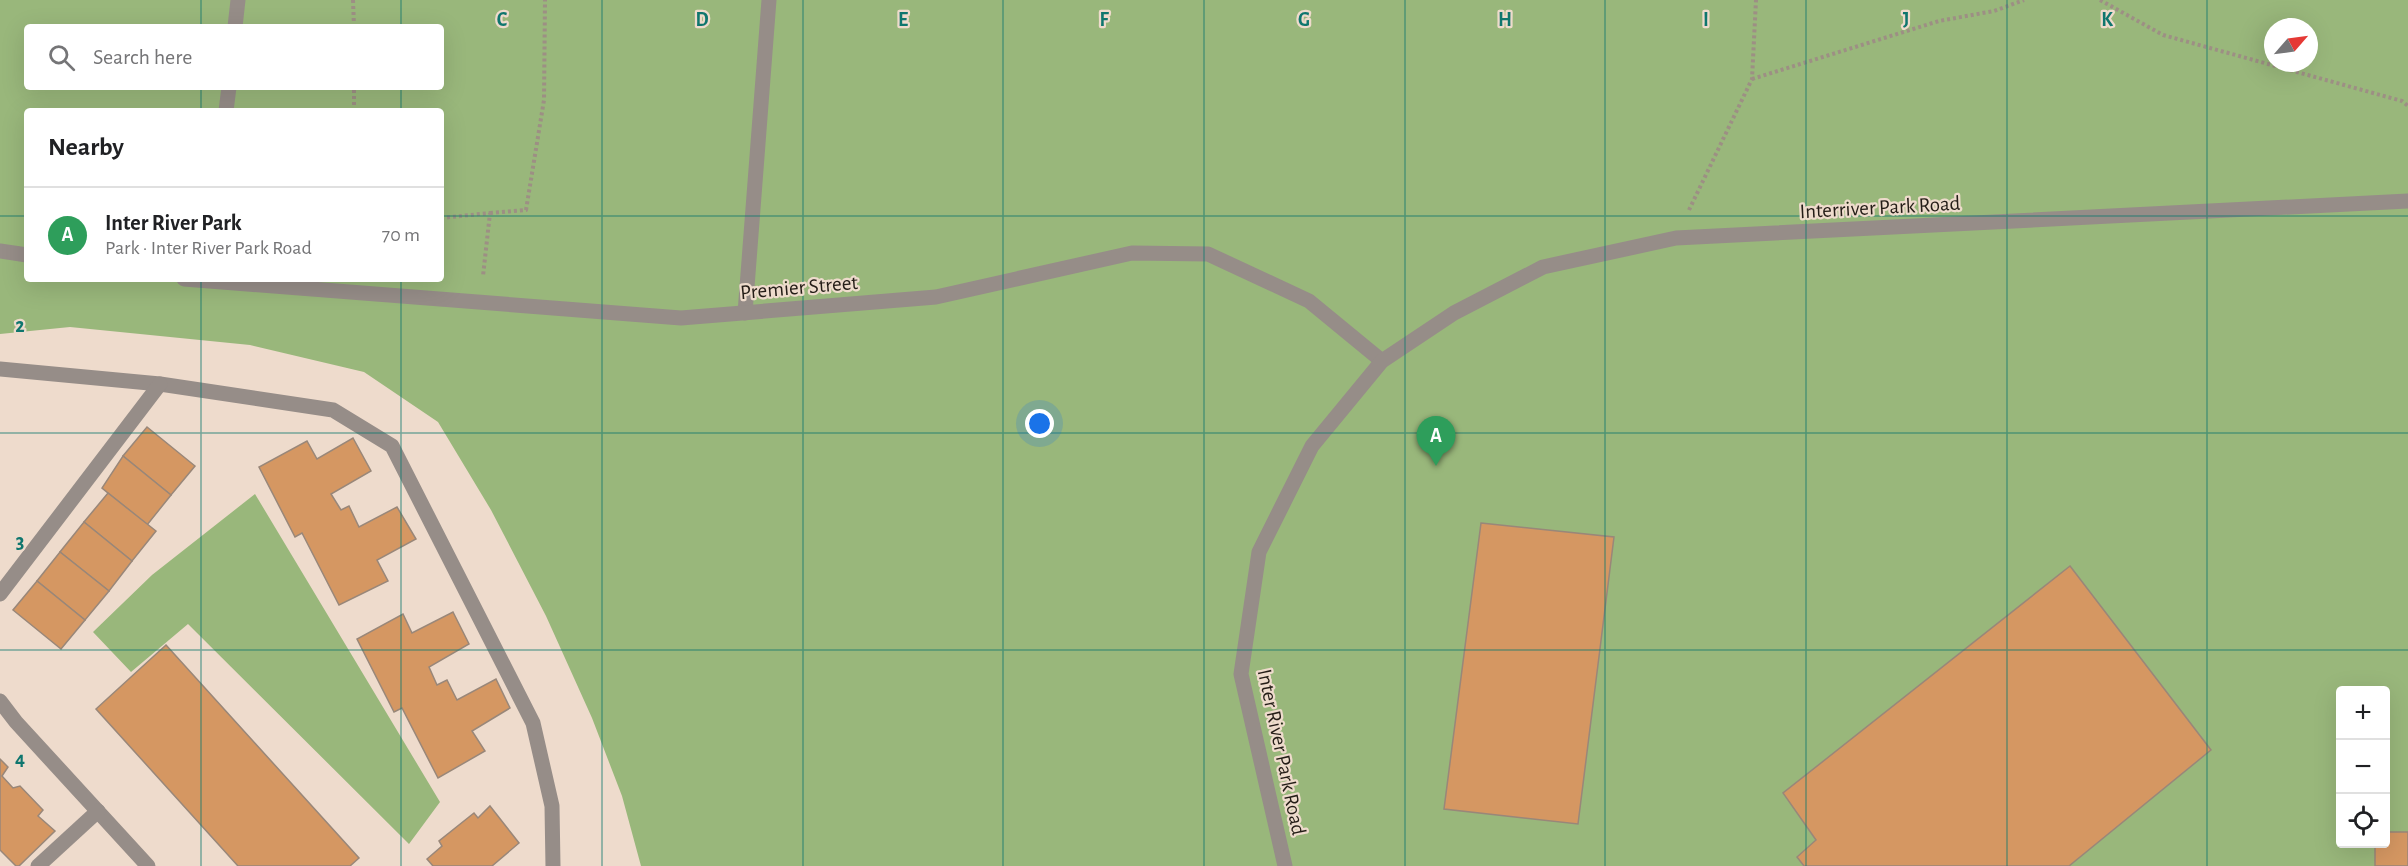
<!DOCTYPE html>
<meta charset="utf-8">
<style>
:root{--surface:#fff;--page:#f2f2f2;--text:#202124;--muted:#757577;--line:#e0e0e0;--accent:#0f766e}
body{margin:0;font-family:"Alegreya Sans",sans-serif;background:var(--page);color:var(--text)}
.controls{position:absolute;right:18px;bottom:18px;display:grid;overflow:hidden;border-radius:6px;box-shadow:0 6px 24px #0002}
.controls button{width:54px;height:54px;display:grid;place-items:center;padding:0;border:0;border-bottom:2px solid var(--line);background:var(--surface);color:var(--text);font:30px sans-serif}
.compass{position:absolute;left:2264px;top:18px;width:54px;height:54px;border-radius:50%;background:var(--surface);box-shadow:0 6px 24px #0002;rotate:62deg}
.you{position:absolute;left:1040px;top:424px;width:21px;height:21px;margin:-15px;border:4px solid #fff;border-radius:50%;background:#1a73e8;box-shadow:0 0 0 9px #1a73e833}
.badge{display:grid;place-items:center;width:39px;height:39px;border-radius:50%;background:var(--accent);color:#fff;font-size:20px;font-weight:700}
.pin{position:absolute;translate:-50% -50px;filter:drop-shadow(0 2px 3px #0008)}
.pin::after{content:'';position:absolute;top:32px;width:21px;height:18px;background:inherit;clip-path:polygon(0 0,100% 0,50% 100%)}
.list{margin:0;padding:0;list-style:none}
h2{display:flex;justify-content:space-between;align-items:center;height:78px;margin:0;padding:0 24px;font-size:26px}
h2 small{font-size:20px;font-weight:400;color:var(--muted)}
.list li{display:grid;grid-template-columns:39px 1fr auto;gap:18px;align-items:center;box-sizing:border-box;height:96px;padding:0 24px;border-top:2px solid var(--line)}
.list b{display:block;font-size:22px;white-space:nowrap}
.list p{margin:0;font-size:20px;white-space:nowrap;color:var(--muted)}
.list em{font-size:20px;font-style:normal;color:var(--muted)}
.icon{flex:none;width:33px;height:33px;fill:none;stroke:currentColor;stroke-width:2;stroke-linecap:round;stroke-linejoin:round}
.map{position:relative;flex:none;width:2408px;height:866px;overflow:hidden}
.search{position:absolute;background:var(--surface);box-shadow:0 6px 24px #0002;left:24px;top:24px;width:420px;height:66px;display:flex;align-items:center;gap:15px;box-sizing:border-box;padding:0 21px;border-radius:6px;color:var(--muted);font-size:22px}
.panel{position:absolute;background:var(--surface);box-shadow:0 6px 24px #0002;left:24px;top:108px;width:420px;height:174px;border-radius:6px}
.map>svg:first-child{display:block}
.green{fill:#99b77b;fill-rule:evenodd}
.building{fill:#d59762;stroke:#998779;stroke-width:1.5}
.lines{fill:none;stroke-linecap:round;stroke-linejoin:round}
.path{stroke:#9d8f84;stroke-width:4;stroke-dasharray:3 3;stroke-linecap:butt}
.lane{stroke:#968d88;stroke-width:15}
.street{stroke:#968d88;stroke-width:15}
.grid{fill:none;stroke:#0f766e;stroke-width:1.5;stroke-opacity:0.55}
.labels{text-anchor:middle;stroke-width:4.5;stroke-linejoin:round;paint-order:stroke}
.street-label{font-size:21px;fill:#241d17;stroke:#eedbcc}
.grid-label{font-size:20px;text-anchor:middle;font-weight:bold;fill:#0f766e;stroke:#eedbcc;stroke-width:4.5;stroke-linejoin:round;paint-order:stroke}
</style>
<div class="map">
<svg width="2408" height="866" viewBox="0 0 2408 866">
<rect width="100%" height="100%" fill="#eedbcc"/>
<g class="green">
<path d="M 0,0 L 2408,0 L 2408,866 L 641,866 L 622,796 L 592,718 L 546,616 L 491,510 L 438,422 L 364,372 L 250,345 L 70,327 L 0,334 ZM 27,27 L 441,27 L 441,87 L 27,87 ZM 2273,27 L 2309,27 L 2309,63 L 2273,63 ZM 27,111 L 441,111 L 441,279 L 27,279 ZM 2340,690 L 2386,690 L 2386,844 L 2340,844 Z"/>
<path d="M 255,494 L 440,802 L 409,844 L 188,624 L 131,672 L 93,632 L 152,575 Z"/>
</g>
<g class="building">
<path d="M 147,427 L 195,466 L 171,495 L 123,456 Z"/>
<path d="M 353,438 L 371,471 L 331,494 L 341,510 L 349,506 L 359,527 L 397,507 L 416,539 L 377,560 L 388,581 L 339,605 L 302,533 L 295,537 L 259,467 L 307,441 L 317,459 Z"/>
<path d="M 123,456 L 171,495 L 147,525 L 102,488 Z"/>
<path d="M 108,493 L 156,531 L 132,561 L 84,522 Z"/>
<path d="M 84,522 L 132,561 L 109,591 L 60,552 Z"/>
<path d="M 1481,523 L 1614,537 L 1578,824 L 1444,809 Z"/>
<path d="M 60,552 L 109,591 L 85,620 L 37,581 Z"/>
<path d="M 2070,566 L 2211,750 L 2069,866 L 1804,866 L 1797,857 L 1816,840 L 1783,793 Z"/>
<path d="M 37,581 L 85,620 L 61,649 L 13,610 Z"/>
<path d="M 453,612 L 469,644 L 429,667 L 437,685 L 447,680 L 457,700 L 496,679 L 510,708 L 472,731 L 485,751 L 438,778 L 402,708 L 394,712 L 357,639 L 403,614 L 412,633 Z"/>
<path d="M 166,645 L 359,858 L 350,866 L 238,866 L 96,709 Z"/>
<path d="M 0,759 L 8,767 L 2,776 L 13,788 L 20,786 L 43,810 L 38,816 L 55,831 L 19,866 L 16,866 L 0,850 Z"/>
<path d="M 490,806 L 519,843 L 492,866 L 433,866 L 427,859 L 442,846 L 439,841 L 474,813 L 478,818 Z"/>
<path d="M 2386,832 L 2408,832 L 2408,866 L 2375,866 L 2375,844 L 2386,844 Z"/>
</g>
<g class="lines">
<g class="path">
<path d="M 353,0 L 354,27"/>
<path d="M 2100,0 L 2163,35 L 2402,101 L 2408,106"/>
<path d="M 1752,79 L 1939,21 L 1994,11 L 2024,0"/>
<path d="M 354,111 L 354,87"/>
<path d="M 1689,210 L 1752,79 L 1756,0"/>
<path d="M 490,213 L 526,210 L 544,100 L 545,0"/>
<path d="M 441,218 L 490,213 L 483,276"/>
</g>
<g class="lane">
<path d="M 235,27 L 238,0"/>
<path d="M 226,111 L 229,87"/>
<path d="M 745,313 L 769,0"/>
<path d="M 0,369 L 160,384 L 333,410 L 392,446 L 533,723 L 552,806 L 553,866"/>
<path d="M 0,594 L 160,384"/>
<path d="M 0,701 L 16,722 L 148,866"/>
<path d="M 38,866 L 98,811"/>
</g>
<g class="street">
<path d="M 0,251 L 27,255"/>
<path d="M 184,279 L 681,318 L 936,297 L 1132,253 L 1208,254 L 1309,301 L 1382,361"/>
<path d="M 1285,866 L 1241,674 L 1259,552 L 1312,446 L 1382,361 L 1454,313 L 1543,267 L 1676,238 L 2408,201"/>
</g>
</g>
<path class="grid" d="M 201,0 L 201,27M 401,0 L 401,27M 602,0 L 602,866M 803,0 L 803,866M 1003,0 L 1003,866M 1204,0 L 1204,866M 1405,0 L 1405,866M 1605,0 L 1605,866M 1806,0 L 1806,866M 2007,0 L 2007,866M 2207,0 L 2207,866M 201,87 L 201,111M 401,87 L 401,111M 0,216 L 27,216M 441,216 L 2408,216M 201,279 L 201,866M 401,279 L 401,866M 0,433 L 2408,433M 0,650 L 2408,650"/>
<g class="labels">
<g class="street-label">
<text transform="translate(1880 207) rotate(-3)" y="7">Interriver Park Road</text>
<text transform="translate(799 287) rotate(-5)" y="7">Premier Street</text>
<text transform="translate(1282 752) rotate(78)" y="7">Inter River Park Road</text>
</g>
</g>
<g class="grid-label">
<text x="502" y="26">C</text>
<text x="702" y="26">D</text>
<text x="903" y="26">E</text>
<text x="1104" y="26">F</text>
<text x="1304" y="26">G</text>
<text x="1505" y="26">H</text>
<text x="1706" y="26">I</text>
<text x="1906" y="26">J</text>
<text x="2107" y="26">K</text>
<text x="20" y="332">2</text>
<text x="20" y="548">3</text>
<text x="20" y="765">4</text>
</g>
</svg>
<div class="controls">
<button>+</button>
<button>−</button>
<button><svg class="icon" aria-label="locate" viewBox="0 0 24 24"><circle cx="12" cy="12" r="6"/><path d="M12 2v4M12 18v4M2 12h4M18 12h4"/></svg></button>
</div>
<svg class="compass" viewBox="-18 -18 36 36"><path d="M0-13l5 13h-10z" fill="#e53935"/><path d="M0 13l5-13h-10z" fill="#757577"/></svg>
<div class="you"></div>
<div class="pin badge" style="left:1436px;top:466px;background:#2e9e5b">A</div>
<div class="search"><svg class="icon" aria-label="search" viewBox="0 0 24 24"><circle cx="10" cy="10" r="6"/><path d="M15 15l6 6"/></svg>Search here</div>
<section class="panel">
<h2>Nearby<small></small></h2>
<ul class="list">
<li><span class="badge" style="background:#2e9e5b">A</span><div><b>Inter River Park</b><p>Park · Inter River Park Road</p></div><em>70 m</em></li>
</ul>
</section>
</div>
